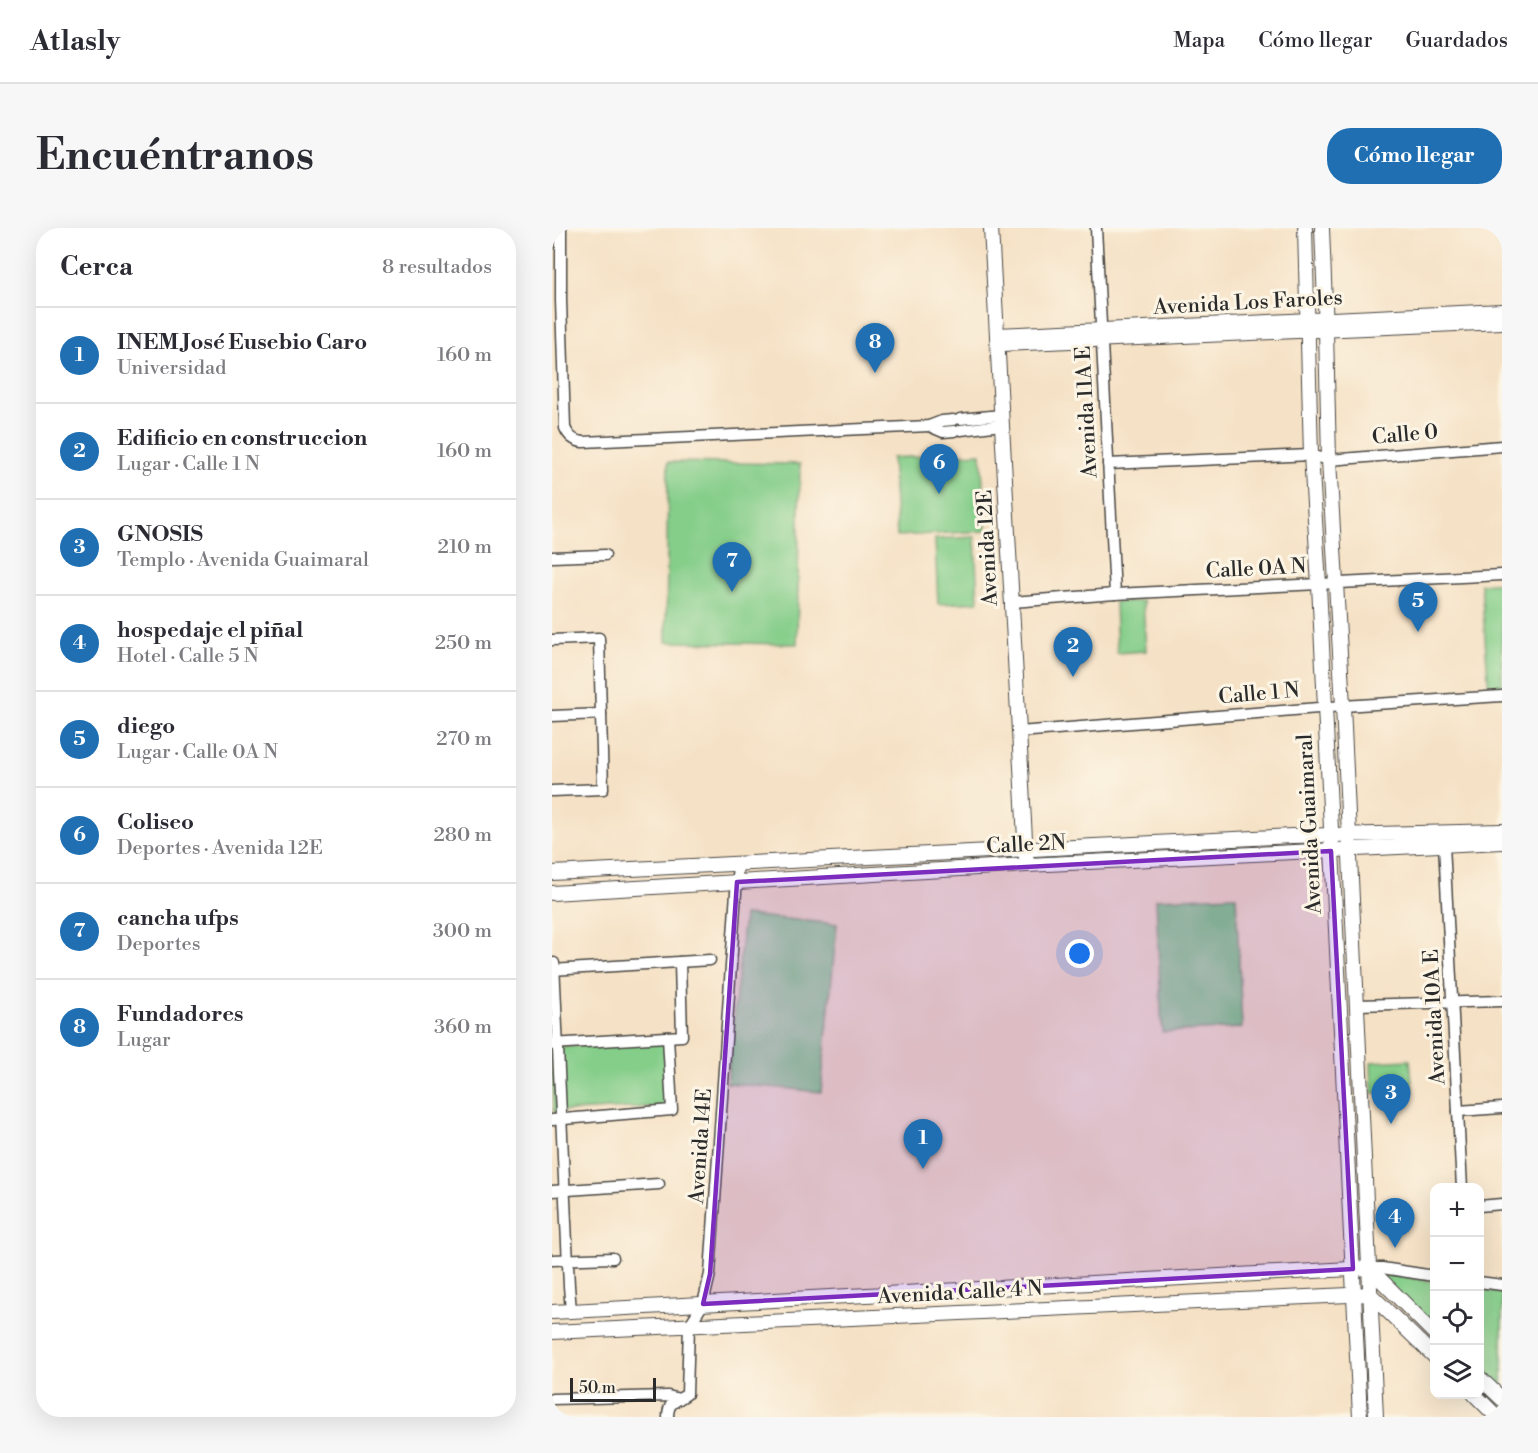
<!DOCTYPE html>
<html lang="es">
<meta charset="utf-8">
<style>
:root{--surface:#fff;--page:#f7f7f7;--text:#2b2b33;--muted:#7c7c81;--line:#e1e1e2;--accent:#1f6fb2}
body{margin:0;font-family:"Libre Bodoni",serif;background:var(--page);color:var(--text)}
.controls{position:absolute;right:18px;bottom:18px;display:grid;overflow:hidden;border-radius:12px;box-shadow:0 6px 24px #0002}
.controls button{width:54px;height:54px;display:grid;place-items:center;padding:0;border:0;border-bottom:2px solid var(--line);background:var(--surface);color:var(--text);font:30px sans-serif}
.scale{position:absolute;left:18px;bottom:15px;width:86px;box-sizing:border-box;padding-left:6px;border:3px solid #2b2b2b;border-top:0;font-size:16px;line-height:21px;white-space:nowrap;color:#2b2b2b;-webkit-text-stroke:4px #fcf5e5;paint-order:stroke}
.you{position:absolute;left:528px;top:726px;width:21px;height:21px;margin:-15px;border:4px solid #fff;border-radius:50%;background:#1a73e8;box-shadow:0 0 0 9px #1a73e833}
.badge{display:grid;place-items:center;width:39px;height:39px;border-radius:50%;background:var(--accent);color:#fff;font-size:20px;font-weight:700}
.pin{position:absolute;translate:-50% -50px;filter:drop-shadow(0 2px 3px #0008)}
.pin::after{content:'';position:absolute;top:32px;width:21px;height:18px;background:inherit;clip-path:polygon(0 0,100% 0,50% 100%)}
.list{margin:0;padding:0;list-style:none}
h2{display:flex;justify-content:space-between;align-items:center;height:78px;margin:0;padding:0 24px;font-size:26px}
h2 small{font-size:20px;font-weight:400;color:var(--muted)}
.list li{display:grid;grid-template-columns:39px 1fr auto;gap:18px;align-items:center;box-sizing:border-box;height:96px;padding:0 24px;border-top:2px solid var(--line)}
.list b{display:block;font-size:22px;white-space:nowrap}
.list p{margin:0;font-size:20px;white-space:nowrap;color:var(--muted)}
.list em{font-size:20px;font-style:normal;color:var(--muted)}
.icon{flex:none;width:33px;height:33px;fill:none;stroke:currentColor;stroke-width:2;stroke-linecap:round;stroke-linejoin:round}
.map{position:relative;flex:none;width:950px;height:1189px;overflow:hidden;border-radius:24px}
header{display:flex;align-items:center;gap:36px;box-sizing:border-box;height:84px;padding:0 30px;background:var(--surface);border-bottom:2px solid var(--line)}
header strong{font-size:28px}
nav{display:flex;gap:33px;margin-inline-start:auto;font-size:21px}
.intro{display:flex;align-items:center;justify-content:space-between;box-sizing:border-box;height:144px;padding:0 36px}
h1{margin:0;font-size:42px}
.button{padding:15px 27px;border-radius:24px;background:var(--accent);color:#fff;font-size:21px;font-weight:700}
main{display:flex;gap:36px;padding:0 36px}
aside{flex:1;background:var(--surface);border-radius:24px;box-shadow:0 6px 24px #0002}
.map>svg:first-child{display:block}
.green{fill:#85ce8a;stroke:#587c5a;stroke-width:1.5}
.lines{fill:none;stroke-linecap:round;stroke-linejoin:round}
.minor-casing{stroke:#494642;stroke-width:13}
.tertiary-casing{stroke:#494642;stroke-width:16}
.minor{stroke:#fff;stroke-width:10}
.tertiary{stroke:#fff;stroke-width:14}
.marked{fill:#7b2cbf;fill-opacity:0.2;stroke:#7b2cbf;stroke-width:4.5;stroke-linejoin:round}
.labels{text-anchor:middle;stroke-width:6;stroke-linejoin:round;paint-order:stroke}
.street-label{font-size:21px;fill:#2b2b2b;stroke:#fcf5e5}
</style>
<header>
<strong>Atlasly</strong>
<nav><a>Mapa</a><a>Cómo llegar</a><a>Guardados</a></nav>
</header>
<div class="intro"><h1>Encuéntranos</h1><a class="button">Cómo llegar</a></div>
<main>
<aside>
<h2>Cerca<small>8 resultados</small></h2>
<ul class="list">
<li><span class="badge">1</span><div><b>INEM José Eusebio Caro</b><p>Universidad</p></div><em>160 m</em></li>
<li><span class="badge">2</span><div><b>Edificio en construccion</b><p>Lugar · Calle 1 N</p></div><em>160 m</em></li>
<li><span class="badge">3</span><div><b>GNOSIS</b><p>Templo · Avenida Guaimaral</p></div><em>210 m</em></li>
<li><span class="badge">4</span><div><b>hospedaje el piñal</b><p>Hotel · Calle 5 N</p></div><em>250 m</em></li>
<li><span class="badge">5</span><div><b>diego</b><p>Lugar · Calle 0A N</p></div><em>270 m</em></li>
<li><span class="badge">6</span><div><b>Coliseo</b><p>Deportes · Avenida 12E</p></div><em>280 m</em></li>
<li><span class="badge">7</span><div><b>cancha ufps</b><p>Deportes</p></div><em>300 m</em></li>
<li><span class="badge">8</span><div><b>Fundadores</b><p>Lugar</p></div><em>360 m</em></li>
</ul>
</aside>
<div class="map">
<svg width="950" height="1189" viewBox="0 0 950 1189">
<rect width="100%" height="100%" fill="#fcf5e5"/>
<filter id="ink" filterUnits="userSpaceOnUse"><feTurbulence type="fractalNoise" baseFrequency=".0167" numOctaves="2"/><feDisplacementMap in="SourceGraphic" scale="12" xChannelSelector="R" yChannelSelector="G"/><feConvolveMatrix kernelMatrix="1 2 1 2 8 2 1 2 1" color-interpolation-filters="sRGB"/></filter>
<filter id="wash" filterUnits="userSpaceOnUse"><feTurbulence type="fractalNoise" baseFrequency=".008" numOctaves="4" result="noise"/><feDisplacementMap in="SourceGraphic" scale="24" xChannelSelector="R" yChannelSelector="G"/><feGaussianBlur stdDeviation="1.35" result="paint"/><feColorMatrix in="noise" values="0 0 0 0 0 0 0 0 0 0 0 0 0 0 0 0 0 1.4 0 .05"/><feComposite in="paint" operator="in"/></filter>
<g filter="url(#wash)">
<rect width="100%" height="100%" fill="#f5e1c5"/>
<g class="green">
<path d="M 429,225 L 434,303 L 345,308 L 340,230 Z"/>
<path d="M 116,234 L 248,236 L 245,416 L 114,414 Z"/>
<path d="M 423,309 L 426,374 L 386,376 L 383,311 Z"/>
<path d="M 950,354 L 950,463 L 937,464 L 929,356 Z"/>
<path d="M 591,373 L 594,423 L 565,425 L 563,374 Z"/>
<path d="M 684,668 L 690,800 L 610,804 L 604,671 Z"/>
<path d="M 192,687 L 285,696 L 269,864 L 175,855 Z"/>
<path d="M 115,813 L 117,878 L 2,884 L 0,819 Z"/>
<path d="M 858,832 L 861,863 L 820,865 L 819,834 Z"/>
<path d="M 840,1046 L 882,1054 L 882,1101 L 830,1051 Z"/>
<path d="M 927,1061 L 950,1065 L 950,1166 L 928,1144 Z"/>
</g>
</g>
<g filter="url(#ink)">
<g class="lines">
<g class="minor-casing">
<g id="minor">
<path d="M 9,0 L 9,72 L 13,200 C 17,209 22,213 31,214 L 377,198 L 390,193 L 401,192"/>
<path d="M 544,0 L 563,366"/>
<path d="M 408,191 L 449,187"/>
<path d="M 377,198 L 391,204 L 402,203"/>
<path d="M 409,202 L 449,197"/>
<path d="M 556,236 L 759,227 L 777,232 L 950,218"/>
<path d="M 0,329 L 53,327"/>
<path d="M 460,374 L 563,366 L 950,347"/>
<path d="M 0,412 L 47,410 L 51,561 L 0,563"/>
<path d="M 0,488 L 49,486"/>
<path d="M 467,504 L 791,478 L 950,468"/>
<path d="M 892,617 L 910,960"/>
<path d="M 2,735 L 17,1058 L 19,1083"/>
<path d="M 0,742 L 158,732"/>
<path d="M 805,777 L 950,773"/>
<path d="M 0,816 L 130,808 L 128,734"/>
<path d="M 906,883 L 950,880"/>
<path d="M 0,892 L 120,882 L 116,809"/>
<path d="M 0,963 L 107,956"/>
<path d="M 927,978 L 950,976"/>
<path d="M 0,1032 L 61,1030"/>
<path d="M 817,1040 L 830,1040 L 882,1048"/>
<path d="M 927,1054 L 950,1057"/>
<path d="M 0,1171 L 116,1168 L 127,1171"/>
<path d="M 116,1189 C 116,1173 124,1174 135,1166 L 137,1098 L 151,1076 L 158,1046 L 186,635"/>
</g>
</g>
<g class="tertiary-casing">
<g id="tertiary">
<path d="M 439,0 L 474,629"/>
<path d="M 753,0 L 759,227 L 767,357 L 808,1189"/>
<path d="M 770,0 L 774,102 L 777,232 L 791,478 L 824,1189"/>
<path d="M 445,107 L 950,83"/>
<path d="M 450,116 L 950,94"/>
<path d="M 0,645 L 740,608 L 950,603"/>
<path d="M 0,665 L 475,637 L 950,614"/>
<path d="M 0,1084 L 817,1040 L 882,1105"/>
<path d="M 0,1104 L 818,1066 L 882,1128"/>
<path d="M 927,1149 L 950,1171"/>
<path d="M 922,1166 L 945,1189"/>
</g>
</g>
<use href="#minor" class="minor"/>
<use href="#tertiary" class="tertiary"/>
</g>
</g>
<path class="marked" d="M 779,623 L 801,1041 L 151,1076 L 158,1046 L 185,654 Z"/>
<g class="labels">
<g class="street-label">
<text transform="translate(696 74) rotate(-3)" y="7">Avenida Los Faroles</text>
<text transform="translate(534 184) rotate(-93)" y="7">Avenida 11A E</text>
<text transform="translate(853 206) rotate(-5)" y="7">Calle 0</text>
<text transform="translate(435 320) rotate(-93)" y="7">Avenida 12E</text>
<text transform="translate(704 340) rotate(-3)" y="7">Calle 0A N</text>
<text transform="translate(707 465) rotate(-5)" y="7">Calle 1 N</text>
<text transform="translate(757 596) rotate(-93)" y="7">Avenida Guaimaral</text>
<text transform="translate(474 616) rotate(-3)" y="7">Calle 2N</text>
<text transform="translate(882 789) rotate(-93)" y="7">Avenida 10A E</text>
<text transform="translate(148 918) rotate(-86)" y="7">Avenida 14E</text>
<text transform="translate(408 1064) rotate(-3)" y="7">Avenida Calle 4 N</text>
</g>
</g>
</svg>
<div class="controls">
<button>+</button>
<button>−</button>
<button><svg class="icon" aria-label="locate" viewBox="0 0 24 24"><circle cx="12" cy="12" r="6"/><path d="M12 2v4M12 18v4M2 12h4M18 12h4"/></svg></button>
<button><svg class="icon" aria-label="layers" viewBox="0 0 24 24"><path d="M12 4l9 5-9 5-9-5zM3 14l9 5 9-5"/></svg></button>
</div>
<div class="scale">50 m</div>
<div class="you"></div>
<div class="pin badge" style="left:371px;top:941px">1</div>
<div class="pin badge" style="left:521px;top:449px">2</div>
<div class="pin badge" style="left:839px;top:896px">3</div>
<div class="pin badge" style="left:843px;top:1020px">4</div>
<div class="pin badge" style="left:866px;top:404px">5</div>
<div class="pin badge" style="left:387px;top:266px">6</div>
<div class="pin badge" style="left:180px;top:364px">7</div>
<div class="pin badge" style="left:323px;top:145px">8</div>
</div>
</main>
